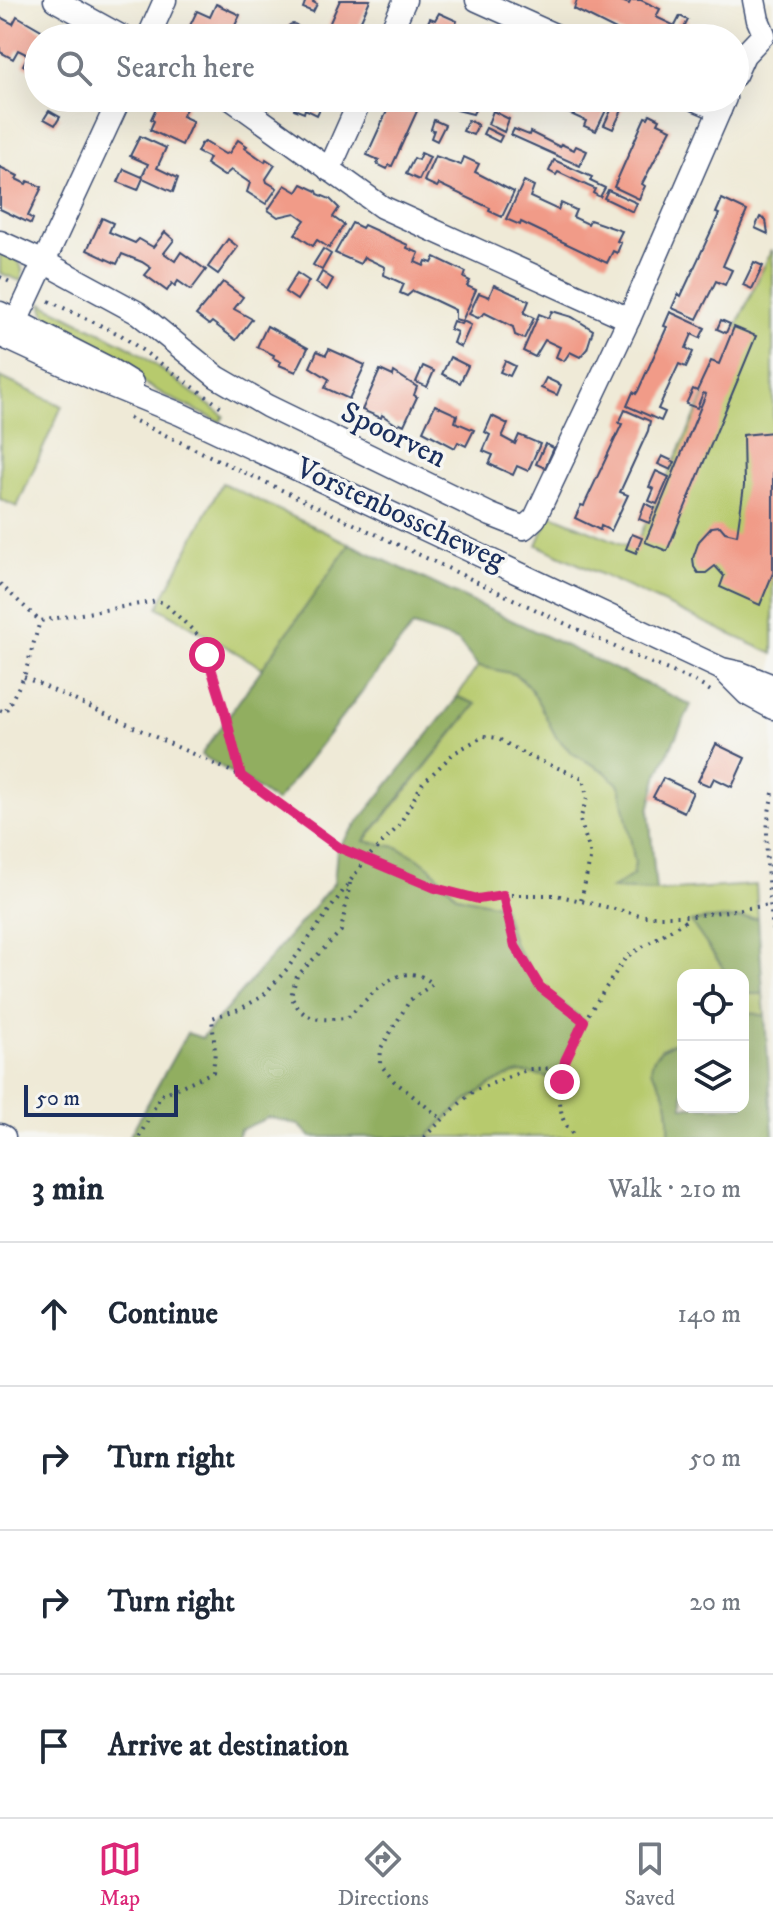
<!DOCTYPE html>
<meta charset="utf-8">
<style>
:root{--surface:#fff;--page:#f6f6f7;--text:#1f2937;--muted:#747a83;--line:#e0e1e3;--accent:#db2777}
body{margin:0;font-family:"IM FELL DW Pica",serif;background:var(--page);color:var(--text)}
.controls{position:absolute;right:24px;bottom:24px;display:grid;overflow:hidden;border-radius:16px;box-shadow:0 8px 32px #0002}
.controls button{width:72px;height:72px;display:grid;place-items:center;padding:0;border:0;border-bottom:2px solid var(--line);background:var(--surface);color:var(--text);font:40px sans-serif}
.scale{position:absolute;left:24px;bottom:20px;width:154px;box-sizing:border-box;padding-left:8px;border:4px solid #1b2f5e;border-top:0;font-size:22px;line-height:28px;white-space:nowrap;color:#1b2f5e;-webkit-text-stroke:6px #f6f6f2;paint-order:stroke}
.stop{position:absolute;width:24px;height:24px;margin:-18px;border:6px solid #db2777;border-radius:50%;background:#fff}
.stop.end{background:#db2777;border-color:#fff;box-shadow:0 2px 8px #0008}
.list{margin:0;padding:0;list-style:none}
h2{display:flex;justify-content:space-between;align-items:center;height:104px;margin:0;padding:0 32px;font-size:34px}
h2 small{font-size:26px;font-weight:400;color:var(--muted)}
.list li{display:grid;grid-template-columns:52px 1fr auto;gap:24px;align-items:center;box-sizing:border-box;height:144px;padding:0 32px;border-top:2px solid var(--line)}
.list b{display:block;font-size:30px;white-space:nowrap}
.list em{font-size:26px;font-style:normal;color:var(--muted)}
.icon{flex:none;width:44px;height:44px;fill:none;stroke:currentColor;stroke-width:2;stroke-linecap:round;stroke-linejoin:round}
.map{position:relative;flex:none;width:773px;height:1137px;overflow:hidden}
.search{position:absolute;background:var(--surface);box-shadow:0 8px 32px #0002;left:24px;right:24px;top:24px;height:88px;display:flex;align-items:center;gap:20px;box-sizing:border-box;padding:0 28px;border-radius:44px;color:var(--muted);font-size:30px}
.sheet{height:680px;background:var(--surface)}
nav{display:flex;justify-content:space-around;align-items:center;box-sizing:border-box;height:112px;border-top:2px solid var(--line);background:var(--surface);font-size:22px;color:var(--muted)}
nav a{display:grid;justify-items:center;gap:4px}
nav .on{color:var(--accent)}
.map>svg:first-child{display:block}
.green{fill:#b7ca6d;stroke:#697c66;stroke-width:2}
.forest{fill:#91ae60;stroke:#566e5f;stroke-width:2}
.building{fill:#f19b88}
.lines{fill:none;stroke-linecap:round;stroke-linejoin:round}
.minor-casing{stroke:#3b4b70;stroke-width:25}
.path{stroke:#3b4b70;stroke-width:4;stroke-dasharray:2 6;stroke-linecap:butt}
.minor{stroke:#fff;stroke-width:22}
.route{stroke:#db2777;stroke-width:10}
.labels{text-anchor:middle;stroke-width:7;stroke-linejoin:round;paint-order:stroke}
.street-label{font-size:30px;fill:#1b2f5e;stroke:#f6f6f2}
</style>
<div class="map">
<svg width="773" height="1137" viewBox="0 0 773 1137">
<rect width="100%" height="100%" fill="#f6f6f2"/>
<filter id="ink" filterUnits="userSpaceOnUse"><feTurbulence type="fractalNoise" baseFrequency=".0125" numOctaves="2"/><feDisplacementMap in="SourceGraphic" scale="16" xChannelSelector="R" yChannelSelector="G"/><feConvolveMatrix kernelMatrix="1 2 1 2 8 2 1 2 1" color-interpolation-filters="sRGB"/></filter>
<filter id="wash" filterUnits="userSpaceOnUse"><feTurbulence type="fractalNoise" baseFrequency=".006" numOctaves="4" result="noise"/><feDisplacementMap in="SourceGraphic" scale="32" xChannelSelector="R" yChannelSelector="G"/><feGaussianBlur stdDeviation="1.8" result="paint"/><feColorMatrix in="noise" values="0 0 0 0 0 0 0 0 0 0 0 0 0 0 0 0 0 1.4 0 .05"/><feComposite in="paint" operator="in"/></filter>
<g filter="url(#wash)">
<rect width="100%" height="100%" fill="#efead7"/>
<g class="green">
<path d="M 0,248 C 15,258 26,262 21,281 L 0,273 Z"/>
<path d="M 772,249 L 773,265 L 773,654 L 537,545 L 550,514 L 634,549 Z"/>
<path d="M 42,303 L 132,348 L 224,416 L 220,422 L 170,398 L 50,329 Z"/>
<path d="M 0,377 L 62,406 L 17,507 L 0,499 Z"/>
<path d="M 222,483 L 350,544 L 263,668 L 158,607 Z"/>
<path d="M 478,666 C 491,668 509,669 519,678 C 542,696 547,728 568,749 C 583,764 612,768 621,790 C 630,812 631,840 635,863 L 633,875 L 613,889 L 656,891 L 756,885 L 758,918 L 705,919 L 691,922 L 728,975 L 683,975 L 683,1039 L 661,1049 L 651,1070 C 669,1095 670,1107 669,1137 L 428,1137 C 444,1117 497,1073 523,1073 C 535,1073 549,1077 561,1080 L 564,1061 L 584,1021 L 541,987 L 513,942 L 502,906 L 457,896 L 431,868 L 364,842 L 476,705 L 456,698 Z"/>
<path d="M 743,994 L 763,994 L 765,1016 L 743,1011 Z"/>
</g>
<g class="forest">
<path d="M 350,544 L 691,705 L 658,774 L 649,810 L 656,891 L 611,889 L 633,875 L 635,863 L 620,786 L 604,771 L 572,753 L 556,737 L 533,692 L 523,680 L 514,674 L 478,666 L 458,641 L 413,626 L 276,802 L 249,783 L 201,755 Z"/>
<path d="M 458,697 L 476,704 L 364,841 L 397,847 L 417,857 L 431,868 L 457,896 L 502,906 L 513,942 L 541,987 L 584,1021 L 564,1061 L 561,1080 C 549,1078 535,1073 523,1073 C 497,1073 444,1117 428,1137 L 311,1137 L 299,1125 L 269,1117 L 240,1130 L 237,1137 L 129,1137 L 187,1033 L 202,1038 L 334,883 L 337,849 Z"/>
<path d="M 758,918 L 763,994 L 743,994 L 743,975 L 728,975 L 691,922 L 705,919 Z"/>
<path d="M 743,1011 L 765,1016 L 773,1137 L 669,1137 C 670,1107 669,1095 651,1070 C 652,1051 667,1046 683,1039 L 683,1107 L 743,1107 Z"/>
</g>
<g id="blocks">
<g class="building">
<path d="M 306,0 L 314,0 L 313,2 L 317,4 L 313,12 L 303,8 Z"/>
<path d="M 340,0 L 370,0 L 353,38 L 323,38 Z"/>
<path d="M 577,0 L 619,0 L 629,4 L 631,0 L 641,0 L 660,9 L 656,17 L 675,26 L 680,16 L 688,20 L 679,38 L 671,34 L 669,38 L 632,38 L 574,9 Z"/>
<path d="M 216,4 L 240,15 L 231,34 L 221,30 L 217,38 L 184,38 L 197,11 L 210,17 Z"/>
<path d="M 439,13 L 457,21 L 451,38 L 421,38 L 430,18 L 435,20 Z"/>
<path d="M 17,16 L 48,34 L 46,38 L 38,38 L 37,73 L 23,65 L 28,55 L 18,50 L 13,59 L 0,52 L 0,17 L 13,24 Z"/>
<circle cx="293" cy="30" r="6"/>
<path d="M 155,98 L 172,98 L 187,107 L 182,116 L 193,121 L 182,145 L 150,130 L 154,121 L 151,119 L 157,106 Z"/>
<path d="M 295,98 L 325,98 L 317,115 L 305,109 L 304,113 L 294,109 Z"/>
<path d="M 393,98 L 423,98 L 392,166 L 389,165 L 387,169 L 377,164 L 379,160 L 367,155 Z"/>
<path d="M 536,98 L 607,98 L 611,100 L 596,131 L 584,126 L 586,121 Z"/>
<path d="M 461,101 L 476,108 L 473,114 L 457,110 Z"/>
<path d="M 615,102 L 624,106 L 613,129 L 604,125 Z"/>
<path d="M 49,111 L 60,117 L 55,125 L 44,119 Z"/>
<path d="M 493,111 L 509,119 L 504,132 L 488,124 Z"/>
<path d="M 650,114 L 660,119 L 658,123 L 671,129 L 642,184 L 645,186 L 639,199 L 614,187 L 645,117 L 648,118 Z"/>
<path d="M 434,120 L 445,125 L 437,141 L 431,138 L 434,130 L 431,129 Z"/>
<path d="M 468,120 L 478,125 L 473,135 L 463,131 Z"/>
<path d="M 486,128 L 502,136 L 499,142 L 483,134 Z"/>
<path d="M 514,129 L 529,135 L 530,132 L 560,147 L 561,144 L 574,150 L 576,146 L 587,151 L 580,166 L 511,135 Z"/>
<path d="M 140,136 L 166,148 L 157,168 L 178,178 L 173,192 L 143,178 L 138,190 L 118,182 L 124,169 L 142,177 L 148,164 L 130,156 Z"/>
<path d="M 238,140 L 247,146 L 245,148 L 265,162 L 266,159 L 275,165 L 266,179 L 267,182 L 277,188 L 266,204 L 247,192 L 250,183 L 231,170 L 224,176 L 206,164 L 209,158 L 197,152 L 201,144 L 205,142 L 225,154 L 229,153 Z"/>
<path d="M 421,153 L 430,157 L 419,180 L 406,174 L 414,158 L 418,160 Z"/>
<path d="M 435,156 L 461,165 L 464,157 L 479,164 L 475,172 L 514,192 L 502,217 L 489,211 L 490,208 L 439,184 L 437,187 L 424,181 Z"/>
<path d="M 554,160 L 592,177 L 590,181 L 605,188 L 600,197 L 593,193 L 595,189 L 588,186 L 558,172 L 556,175 L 549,171 Z"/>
<path d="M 0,167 L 18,176 L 16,179 L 26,184 L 28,181 L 42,187 L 28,216 L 33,219 L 31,224 L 0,209 Z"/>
<path d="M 524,181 L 534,186 L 530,197 L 558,210 L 561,203 L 576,210 L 573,217 L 588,224 L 590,220 L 622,231 L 617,241 L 621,243 L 617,253 L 613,251 L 607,263 L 521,222 L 520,225 L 506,219 Z"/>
<path d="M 302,184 L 317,191 L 318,194 L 330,199 L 339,208 L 333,217 L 344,225 L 329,248 L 317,240 L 313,246 L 295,234 L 305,220 L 295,213 L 278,217 L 268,210 L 285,185 L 297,192 Z"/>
<path d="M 608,190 L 637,203 L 633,212 L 604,198 Z"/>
<path d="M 722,199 L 747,211 L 723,266 L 732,270 L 725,285 L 716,281 L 697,319 L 672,308 L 678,294 L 681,296 L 719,214 L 716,213 Z"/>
<path d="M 760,217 L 766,220 L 768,234 L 755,228 Z"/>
<path d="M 102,218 L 113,223 L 109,232 L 135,243 L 139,239 L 153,247 L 165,232 L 174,240 L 164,253 L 175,261 L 181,252 L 206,270 L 191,290 L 178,281 L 175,286 L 172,283 L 167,291 L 145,275 L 151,268 L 142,262 L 122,254 L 117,264 L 87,250 Z"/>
<path d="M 352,223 L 362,228 L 364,225 L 408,245 L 407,248 L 419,253 L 415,262 L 424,266 L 426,261 L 432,263 L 435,257 L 466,272 L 464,278 L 470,281 L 467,286 L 476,290 L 462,321 L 455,319 L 455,310 L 434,300 L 413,291 L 407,296 L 400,293 L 404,284 L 384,275 L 385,267 L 364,257 L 360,264 L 335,253 Z"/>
<path d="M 228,239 L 238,247 L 218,274 L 208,267 Z"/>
<path d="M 323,249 L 331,254 L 322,270 L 313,265 Z"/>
<path d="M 754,262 L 763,266 L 752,289 L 743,285 Z"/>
<path d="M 322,272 L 333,279 L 327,290 L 316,283 Z"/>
<path d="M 297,273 L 309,281 L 297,300 L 285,292 Z"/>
<path d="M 223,282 L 243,297 L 234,309 L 252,319 L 236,340 L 212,322 L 209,325 L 196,315 Z"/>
<path d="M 494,285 L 529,301 L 524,313 L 534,318 L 524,339 L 515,335 L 513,327 L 485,313 L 478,318 L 469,314 L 479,293 L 489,297 Z"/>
<path d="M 552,311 L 572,317 L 593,330 L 587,349 L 580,357 L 570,352 L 564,361 L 556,357 L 560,347 L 545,340 L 535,357 L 523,351 L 539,314 L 549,318 Z"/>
<path d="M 670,312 L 705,328 L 700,338 L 692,334 L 686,348 L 693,352 L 686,367 L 679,364 L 658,409 L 665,412 L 661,421 L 627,406 L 633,392 L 636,394 L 638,391 L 667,327 L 664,326 Z"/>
<path d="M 721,320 L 730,324 L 726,333 L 717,329 Z"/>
<path d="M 453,321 L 461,324 L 463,321 L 471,325 L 461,347 L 453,343 L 457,332 L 450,329 Z"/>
<path d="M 267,326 L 308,348 L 296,372 L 279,365 L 281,362 L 273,358 L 274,355 L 257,347 Z"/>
<path d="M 734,327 L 756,336 L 667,551 L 645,542 L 706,394 L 703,393 L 697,408 L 686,404 L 693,389 L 697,391 L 711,361 L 719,364 Z"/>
<path d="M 329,349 L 365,365 L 349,399 L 325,388 L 329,379 L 310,367 L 317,351 L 326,355 Z"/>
<path d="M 450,357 L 468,366 L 460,383 L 442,374 Z"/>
<path d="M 505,361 L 515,366 L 510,376 L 500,372 Z"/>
<path d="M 423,366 L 434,371 L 427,387 L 416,382 Z"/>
<path d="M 380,370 L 393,376 L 394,372 L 417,387 L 414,395 L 417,397 L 404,425 L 400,423 L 397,425 L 382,415 L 381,418 L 362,410 Z"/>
<path d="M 546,378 L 561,385 L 557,395 L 541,388 Z"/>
<path d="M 435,405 L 457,415 L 455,422 L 474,430 L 466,446 L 458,442 L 455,448 L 423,431 Z"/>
<path d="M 625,410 L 650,421 L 648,431 L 620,492 L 628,495 L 611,531 L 601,526 L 600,530 L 575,518 L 581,505 L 584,506 L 585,503 L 622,424 L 619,423 Z"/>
<path d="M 492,416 L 508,424 L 502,437 L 515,444 L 519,435 L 540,444 L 528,471 L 517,466 L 513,475 L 489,464 L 493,455 L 483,451 L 490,435 L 485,432 Z"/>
<path d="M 773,432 L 773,573 L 760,605 L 720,587 L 724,576 L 715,566 L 706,573 L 698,573 L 694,567 L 693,558 L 699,541 L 712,527 L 720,526 L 725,532 L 737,535 L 744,486 L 743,435 Z"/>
<path d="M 545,444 L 554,448 L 545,468 L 536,464 Z"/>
<path d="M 662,456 L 675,462 L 671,470 L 658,464 Z"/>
<path d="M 656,471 L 669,477 L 657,504 L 649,501 L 654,489 L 649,487 Z"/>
<path d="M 645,503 L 655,508 L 649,523 L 639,519 Z"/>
<path d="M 632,534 L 642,538 L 636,553 L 626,549 Z"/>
<path d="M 716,744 L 745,758 L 732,787 L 714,778 L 710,786 L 698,781 Z"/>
<path d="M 663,778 L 693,792 L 684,812 L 653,797 Z"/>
</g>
</g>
</g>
<g filter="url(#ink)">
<use href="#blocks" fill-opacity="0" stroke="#3b4b70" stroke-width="2"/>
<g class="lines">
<g class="minor-casing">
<g id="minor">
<path d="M 55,0 L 124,38"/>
<path d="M 477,0 L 561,38"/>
<path d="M 148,38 L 165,0"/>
<path d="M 388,38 L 405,0"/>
<path d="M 735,75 L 744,55 L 764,34 L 758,20 L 754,0"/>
<path d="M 230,98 L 382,207 L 629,319"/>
<path d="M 692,98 L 720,110"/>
<path d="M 329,170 L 361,98"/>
<path d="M 0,242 L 44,262 L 138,313 L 217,377 L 267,406 L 491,515 L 524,528 L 535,518 L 629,319 L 725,98"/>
<path d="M 0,313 L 106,367 L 132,383"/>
<path d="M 0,335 L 97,380 L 180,414 L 722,669 L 740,673 L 773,686"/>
<path d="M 8,339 L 120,98"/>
<path d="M 723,670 L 747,694 L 773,708"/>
<path d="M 0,1135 L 4,1137"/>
</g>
</g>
<g class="path">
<path d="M 0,277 L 12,283"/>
<path d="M 49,301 L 121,335 L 224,409"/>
<path d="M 129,418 L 632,655 L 694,681 L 714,693"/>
<path d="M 0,584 L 40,621 L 157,601 L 164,603 L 199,636 L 225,713 L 241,776 L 340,848 L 435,888 L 478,899 L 503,895 L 515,946 L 540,987 L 584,1021 C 571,1050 554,1082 562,1115 C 563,1122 570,1131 575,1137"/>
<path d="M 24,677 L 241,776"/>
<path d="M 0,710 L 5,712 L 24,677 L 40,621"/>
<path d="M 773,793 C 761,839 769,887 773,934"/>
<path d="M 350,883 L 341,931 L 297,976 L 291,996 C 304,1023 320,1020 347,1018 C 371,997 400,955 433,984 L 410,1000 L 381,1048 L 380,1064 L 394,1081 L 442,1119"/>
<path d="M 503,895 L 556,895 L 644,916 L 692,916 L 770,905"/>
<path d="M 584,1021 L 626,957 L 690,918"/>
<path d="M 139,1137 L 161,1095 L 213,1072 L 215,1051 L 212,1018 L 242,1008 L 263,996 L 287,969 L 366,859 L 398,827 L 422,784 L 454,753 L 484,736 L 497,738 L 528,756 L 583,778 L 587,797 L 580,820 L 591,855 L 581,901"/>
<path d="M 424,1137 L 473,1091 L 529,1069 L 563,1068"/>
</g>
<use href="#minor" class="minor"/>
</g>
</g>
<g class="lines" filter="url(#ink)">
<path class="route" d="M 207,655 L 225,713 L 241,776 L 340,848 L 435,888 L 478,899 L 503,895 L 515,946 L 540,987 L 584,1021 L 565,1061 L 562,1082"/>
</g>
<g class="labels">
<g class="street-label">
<text transform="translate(394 434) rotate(26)" y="10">Spoorven</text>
<text transform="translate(401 513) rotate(25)" y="10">Vorstenbosscheweg</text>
</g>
</g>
</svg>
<div class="controls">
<button><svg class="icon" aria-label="locate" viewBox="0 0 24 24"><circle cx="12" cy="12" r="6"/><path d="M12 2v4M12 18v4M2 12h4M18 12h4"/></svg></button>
<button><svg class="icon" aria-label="layers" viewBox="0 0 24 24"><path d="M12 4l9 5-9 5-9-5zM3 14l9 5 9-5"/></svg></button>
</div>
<div class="scale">50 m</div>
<div class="stop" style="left:207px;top:655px"></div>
<div class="stop end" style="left:562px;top:1082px"></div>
<div class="search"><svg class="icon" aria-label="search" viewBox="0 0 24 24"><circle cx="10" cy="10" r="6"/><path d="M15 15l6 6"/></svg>Search here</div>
</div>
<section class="sheet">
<h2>3 min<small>Walk · 210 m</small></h2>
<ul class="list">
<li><svg class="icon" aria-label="ahead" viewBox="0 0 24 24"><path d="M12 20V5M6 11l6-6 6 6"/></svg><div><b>Continue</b></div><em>140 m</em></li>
<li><svg class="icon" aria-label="right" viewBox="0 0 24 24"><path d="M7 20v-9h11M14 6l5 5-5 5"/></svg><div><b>Turn right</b></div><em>50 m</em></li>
<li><svg class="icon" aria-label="right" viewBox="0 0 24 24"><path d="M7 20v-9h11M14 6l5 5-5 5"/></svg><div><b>Turn right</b></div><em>20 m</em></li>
<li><svg class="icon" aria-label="arrive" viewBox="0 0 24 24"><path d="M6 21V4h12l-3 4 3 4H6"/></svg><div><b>Arrive at destination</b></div></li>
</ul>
</section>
<nav>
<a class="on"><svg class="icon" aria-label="map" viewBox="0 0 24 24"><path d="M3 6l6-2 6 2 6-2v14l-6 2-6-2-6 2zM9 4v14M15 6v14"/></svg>Map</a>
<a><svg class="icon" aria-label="directions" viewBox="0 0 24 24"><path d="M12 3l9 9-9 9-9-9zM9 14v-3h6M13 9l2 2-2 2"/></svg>Directions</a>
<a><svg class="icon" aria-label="saved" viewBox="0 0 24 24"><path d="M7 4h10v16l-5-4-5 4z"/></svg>Saved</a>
</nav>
